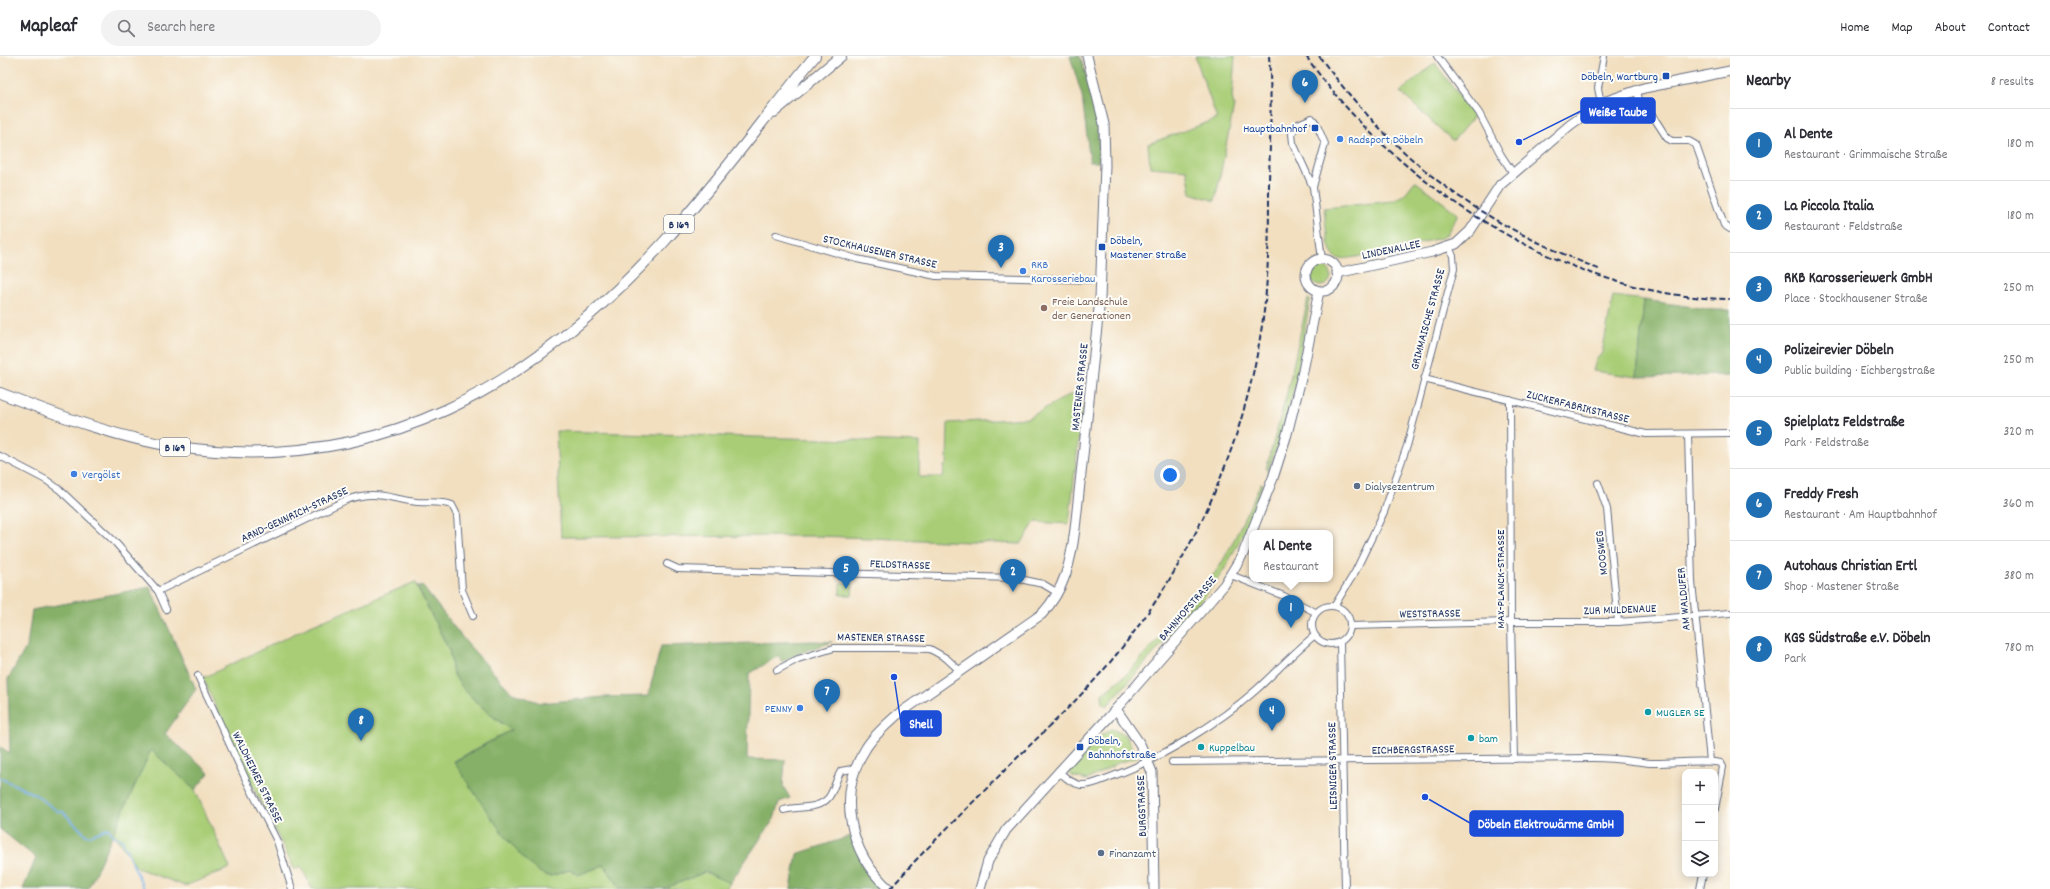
<!DOCTYPE html>
<meta charset="utf-8">
<style>
:root{--surface:#fff;--page:#f2f2f3;--text:#2b2b33;--muted:#7c7c81;--line:#e1e1e2;--accent:#1f6fb2}
body{margin:0;font-family:Dekko,sans-serif;background:var(--page);color:var(--text)}
.controls{position:absolute;right:12px;bottom:12px;display:grid;overflow:hidden;border-radius:8px;box-shadow:0 2px 10px #0003}
.controls button{width:36px;height:36px;display:grid;place-items:center;padding:0;border:0;border-bottom:1px solid var(--line);background:var(--surface);color:var(--text);font:20px sans-serif}
.you{position:absolute;left:1170px;top:419px;width:14px;height:14px;margin:-10px;border:3px solid #fff;border-radius:50%;background:#1a73e8;box-shadow:0 0 0 6px #1a73e833}
.badge{display:grid;place-items:center;width:26px;height:26px;border-radius:50%;background:var(--accent);color:#fff;font-size:13px;font-weight:700}
.pin{position:absolute;translate:-50% -33px;filter:drop-shadow(0 1px 2px #0008)}
.pin::after{content:'';position:absolute;top:21px;width:14px;height:12px;background:inherit;clip-path:polygon(0 0,100% 0,50% 100%)}
.popup{position:absolute;left:1249px;top:474px;width:84px;height:52px;box-sizing:border-box;display:grid;place-content:center;border-radius:8px;background:var(--surface);filter:drop-shadow(0 1px 3px #0005);font-size:13px;white-space:nowrap;color:var(--muted)}
.popup b{font-size:15px;color:var(--text)}
.popup::after{content:'';position:absolute;left:50%;top:100%;margin-left:-8px;border:8px solid transparent;border-top-color:var(--surface)}
.list{margin:0;padding:0;list-style:none}
h2{display:flex;justify-content:space-between;align-items:center;height:52px;margin:0;padding:0 16px;font-size:17px}
h2 small{font-size:13px;font-weight:400;color:var(--muted)}
.list li{display:grid;grid-template-columns:26px 1fr auto;gap:12px;align-items:center;box-sizing:border-box;height:72px;padding:0 16px;border-top:1px solid var(--line)}
.list b{display:block;font-size:15px;white-space:nowrap}
.list p{margin:0;font-size:13px;white-space:nowrap;color:var(--muted)}
.list em{font-size:13px;font-style:normal;color:var(--muted)}
.icon{flex:none;width:22px;height:22px;fill:none;stroke:currentColor;stroke-width:2;stroke-linecap:round;stroke-linejoin:round}
.map{position:relative;flex:none;width:1730px;height:833px;overflow:hidden}
header{display:flex;align-items:center;gap:24px;box-sizing:border-box;height:56px;padding:0 20px;background:var(--surface);border-bottom:1px solid var(--line)}
header strong{font-size:19px}
nav{display:flex;gap:22px;margin-inline-start:auto;font-size:14px}
.search{width:280px;height:36px;background:var(--page);display:flex;align-items:center;gap:10px;box-sizing:border-box;padding:0 14px;border-radius:22px;color:var(--muted);font-size:15px}
main{display:flex}
aside{flex:1;background:var(--surface)}
.map>svg:first-child{display:block}
.green{fill:#a9cd76;stroke:#627e6a}
.forest{fill:#86b067;stroke:#507062}
.lines{fill:none;stroke-linecap:round;stroke-linejoin:round}
.stream{stroke:#73ade3;stroke-width:2}
.street-casing{stroke:#666d80;stroke-width:8}
.secondary-casing{stroke:#666d80;stroke-width:11}
.primary-casing{stroke:#666d80;stroke-width:12}
.street{stroke:#fff;stroke-width:6}
.secondary{stroke:#fff;stroke-width:9}
.primary{stroke:#fff;stroke-width:10}
.rail{stroke:#1b2f5e;stroke-width:2;stroke-dasharray:6 3;stroke-linecap:butt}
.transit-dot{fill:#1a4fb4;stroke:#fdfcf7;stroke-width:1.5}
.shop-dot{fill:#3f7fe0;stroke:#fdfcf7;stroke-width:1.5}
.education-dot{fill:#8d6e63;stroke:#fdfcf7;stroke-width:1.5}
.service-dot{fill:#5c6f8a;stroke:#fdfcf7;stroke-width:1.5}
.culture-dot{fill:#0f9aa8;stroke:#fdfcf7;stroke-width:1.5}
.labels{text-anchor:middle;stroke-width:4;stroke-linejoin:round;paint-order:stroke}
.shield{fill:#fdfcf7;stroke:#5f6c8c;stroke-width:1}
.shield-label{font-size:11px;font-weight:bold;fill:#1b2f5e}
.transit-label{font-size:12px;fill:#164399;stroke:#fdfcf7;text-anchor:end}
.shop-label{font-size:12px;fill:#366cbe;stroke:#fdfcf7;text-anchor:start}
.street-label{font-size:12px;fill:#1b2f5e;stroke:#fdfcf7}
.education-label{font-size:12px;fill:#785e54;stroke:#fdfcf7;text-anchor:start}
.service-label{font-size:12px;fill:#4e5e75;stroke:#fdfcf7;text-anchor:start}
.culture-label{font-size:12px;fill:#0d838f;stroke:#fdfcf7;text-anchor:start}
.leader{fill:none;stroke:#1d4ed8;stroke-width:1.5}
.callout-dot{fill:#1d4ed8;stroke:#fdfcf7;stroke-width:1.5}
.callout{fill:#1d4ed8;stroke:#1d4ed8;stroke-width:1.5}
.callout-label{font-size:13px;text-anchor:middle;font-weight:bold;fill:#fff}
</style>
<header>
<strong>Mapleaf</strong>
<div class="search"><svg class="icon" aria-label="search" viewBox="0 0 24 24"><circle cx="10" cy="10" r="6"/><path d="M15 15l6 6"/></svg>Search here</div>
<nav><a>Home</a><a>Map</a><a>About</a><a>Contact</a></nav>
</header>
<main>
<div class="map">
<svg width="1730" height="833" viewBox="0 0 1730 833">
<rect width="100%" height="100%" fill="#fdfcf7"/>
<filter id="ink" filterUnits="userSpaceOnUse"><feTurbulence type="fractalNoise" baseFrequency=".025" numOctaves="2"/><feDisplacementMap in="SourceGraphic" scale="8" xChannelSelector="R" yChannelSelector="G"/><feConvolveMatrix kernelMatrix="1 2 1 2 8 2 1 2 1" color-interpolation-filters="sRGB"/></filter>
<filter id="wash" filterUnits="userSpaceOnUse"><feTurbulence type="fractalNoise" baseFrequency=".012" numOctaves="4" result="noise"/><feDisplacementMap in="SourceGraphic" scale="16" xChannelSelector="R" yChannelSelector="G"/><feGaussianBlur stdDeviation="0.9" result="paint"/><feColorMatrix in="noise" values="0 0 0 0 0 0 0 0 0 0 0 0 0 0 0 0 0 1.4 0 .05"/><feComposite in="paint" operator="in"/></filter>
<g filter="url(#wash)">
<rect width="100%" height="100%" fill="#f2dfc0"/>
<g class="green">
<path d="M 1195,0 L 1235,0 L 1232,41 L 1234,50 L 1215,145 L 1191,137 L 1187,114 L 1150,111 L 1148,88 L 1217,63 Z"/>
<path d="M 1435,7 L 1474,60 L 1453,85 L 1400,36 Z"/>
<path d="M 1415,125 L 1458,158 L 1446,179 L 1441,182 C 1427,185 1342,207 1336,202 C 1326,194 1326,165 1324,152 L 1393,145 L 1404,139 Z"/>
<circle cx="1321" cy="220" r="10"/>
<path d="M 1613,240 L 1644,244 L 1637,321 L 1593,315 L 1596,304 L 1602,297 Z"/>
<path d="M 1308,243 L 1310,244 L 1295,329 L 1280,382 L 1268,414 L 1266,413 L 1286,341 Z"/>
<path d="M 1084,337 L 1069,468 L 1035,466 L 1021,488 L 819,480 L 561,481 L 556,375 L 920,386 L 919,421 L 943,421 L 944,410 L 947,408 L 948,367 L 1028,362 L 1069,339 Z"/>
<path d="M 1261,427 L 1262,427 L 1262,430 L 1242,480 L 1224,514 L 1206,539 L 1107,650 L 1103,648 L 1102,638 L 1127,618 L 1200,538 L 1221,508 L 1231,490 Z"/>
<path d="M 415,526 L 449,594 C 451,601 451,606 452,612 C 457,634 494,662 511,674 L 454,705 L 510,787 L 550,820 L 570,814 L 578,819 L 604,809 L 621,833 L 312,833 L 301,810 L 295,814 L 236,697 L 203,622 L 306,572 Z"/>
<path d="M 840,527 L 853,527 L 852,539 L 840,539 Z"/>
<path d="M 1112,673 L 1125,679 L 1138,701 L 1118,707 L 1087,724 L 1072,720 L 1069,715 C 1076,702 1099,678 1112,673 Z"/>
<path d="M 151,693 L 195,734 L 230,812 L 185,830 L 137,812 L 113,777 Z"/>
<path d="M 705,816 L 730,827 L 726,833 L 664,833 Z"/>
</g>
<g class="forest">
<path d="M 1070,0 L 1080,0 C 1091,35 1100,68 1099,106 L 1090,106 L 1082,40 Z"/>
<path d="M 1644,244 L 1714,254 L 1730,254 L 1730,319 L 1637,321 Z"/>
<path d="M 417,530 L 423,531 L 465,585 L 512,637 L 541,647 L 604,641 L 648,640 L 661,590 L 815,585 L 832,586 L 798,598 L 782,606 L 778,600 L 749,618 L 747,703 L 785,704 L 783,730 L 790,742 L 779,746 L 774,763 L 730,827 L 705,816 L 664,833 L 621,833 L 604,809 L 578,819 L 570,814 C 564,815 555,820 549,820 C 523,817 470,729 454,706 L 511,674 C 493,660 458,635 452,613 C 451,606 451,601 449,594 Z"/>
<path d="M 150,531 L 196,633 L 165,678 L 209,717 L 195,734 L 151,694 L 88,833 L 23,833 L 36,802 L 0,773 L 0,691 L 10,697 L 8,623 L 27,590 L 32,554 Z"/>
<path d="M 851,780 L 865,813 L 881,833 L 791,833 L 797,798 Z"/>
</g>
<g class="lines">
<path class="stream" d="M 0,722 L 36,739 L 57,755 L 63,756 L 86,779 L 90,780 L 108,772 L 113,779 L 122,784 L 144,833"/>
</g>
</g>
<g filter="url(#ink)">
<g class="lines">
<g class="street-casing">
<g id="street">
<path d="M 1437,0 L 1479,57 L 1501,99 L 1513,117"/>
<path d="M 1637,34 L 1639,44 L 1649,54 L 1667,82 L 1672,85 L 1689,85 L 1696,89 L 1724,169 L 1730,173"/>
<path d="M 1601,47 L 1598,32 L 1604,0"/>
<path d="M 1313,131 L 1325,88 L 1316,67 L 1312,62 L 1296,69 L 1292,78 L 1293,87 L 1313,131 L 1322,204"/>
<path d="M 776,179 L 857,203 L 936,220 L 1101,224"/>
<path d="M 1424,323 L 1646,378 L 1730,377"/>
<path d="M 1510,344 L 1511,566 L 1514,703"/>
<path d="M 1688,378 L 1692,526 L 1710,705"/>
<path d="M 0,400 L 46,424 L 60,434 L 114,485 L 158,535 L 166,553"/>
<path d="M 1598,427 L 1607,453 L 1618,566"/>
<path d="M 667,508 L 678,513 L 1015,522 L 1043,528 L 1058,537"/>
<path d="M 1231,519 L 1284,540 L 1315,556"/>
<path d="M 158,535 L 346,444 C 377,433 388,443 417,446 C 430,447 440,445 452,449 L 457,459 L 462,534 L 473,560"/>
<path d="M 1335,549 L 1355,516 L 1384,456 L 1393,430 L 1407,390 L 1454,213 L 1453,200 L 1449,191"/>
<circle cx="1331" cy="569" r="19"/>
<path d="M 1350,570 L 1511,566 L 1618,566 L 1730,557"/>
<path d="M 1340,586 L 1345,833"/>
<path d="M 777,614 L 798,603 L 834,592 L 896,592 L 930,593 L 946,602 L 959,614"/>
<path d="M 198,620 L 247,726 L 277,785 L 292,833"/>
<path d="M 1172,706 L 1594,702 C 1613,702 1631,705 1650,707 C 1673,708 1697,703 1721,707 L 1723,711 L 1715,753"/>
<path d="M 1058,715 C 1065,721 1072,728 1081,729 C 1091,730 1104,723 1113,720 C 1160,703 1219,667 1256,634 C 1276,616 1293,597 1314,580"/>
<path d="M 784,754 C 798,750 819,754 829,741 C 834,734 836,723 841,715 L 857,712"/>
<path d="M 1700,833 L 1703,818"/>
</g>
</g>
<g class="secondary-casing">
<g id="secondary">
<circle cx="1322" cy="219" r="16"/>
<path d="M 1337,217 L 1432,196 L 1456,188 L 1470,175 L 1500,129 L 1570,69 L 1601,47 L 1644,32 L 1730,15"/>
<path d="M 1116,653 L 1140,688 L 1152,716 L 1154,833"/>
<path d="M 889,833 C 849,797 836,738 866,692 C 874,679 886,669 897,659 L 1042,558 C 1065,533 1071,505 1075,473 L 1100,243 L 1105,109 L 1104,68 L 1087,0"/>
<path d="M 980,833 L 988,805 L 1006,774 L 1109,661 L 1224,529 L 1243,498 L 1273,422 L 1287,378 L 1303,315 L 1319,235"/>
</g>
</g>
<g class="primary-casing">
<g id="primary">
<path d="M 774,56 L 841,0"/>
<path d="M 0,337 C 58,359 116,382 178,391 C 379,420 532,330 663,187 C 717,127 764,62 815,0"/>
</g>
</g>
<use href="#street" class="street"/>
<use href="#secondary" class="secondary"/>
<use href="#primary" class="primary"/>
<g class="rail">
<path d="M 1306,0 C 1395,130 1570,242 1730,243"/>
<path d="M 1319,0 C 1361,57 1413,111 1473,150 C 1513,176 1557,196 1601,214"/>
<path d="M 890,833 L 915,805 C 951,768 987,732 1023,696 C 1055,665 1088,634 1116,599 C 1196,501 1248,381 1264,255 C 1269,212 1269,168 1269,125 C 1270,84 1272,41 1269,0"/>
</g>
</g>
</g>
<g class="transit-dot">
<rect x="1662" y="16" width="8" height="8" rx="2"/>
<rect x="1311" y="68" width="8" height="8" rx="2"/>
<rect x="1098" y="187" width="8" height="8" rx="2"/>
<rect x="1076" y="687" width="8" height="8" rx="2"/>
</g>
<g class="shop-dot">
<circle cx="1340" cy="83" r="4"/>
<circle cx="1023" cy="215" r="4"/>
<circle cx="74" cy="418" r="4"/>
<circle cx="800" cy="652" r="4"/>
</g>
<circle class="education-dot" cx="1044" cy="252" r="4"/>
<g class="service-dot">
<circle cx="1357" cy="430" r="4"/>
<circle cx="1101" cy="797" r="4"/>
</g>
<g class="culture-dot">
<circle cx="1648" cy="656" r="4"/>
<circle cx="1471" cy="682" r="4"/>
<circle cx="1201" cy="691" r="4"/>
</g>
<g class="labels">
<g class="shield">
<rect x="664" y="159" width="30" height="18" rx="3"/>
<rect x="160" y="382" width="30" height="18" rx="3"/>
</g>
<g class="shield-label">
<text x="679" y="172">B 169</text>
<text x="175" y="395">B 169</text>
</g>
<g class="transit-label">
<text x="1658" y="24">Döbeln, Wartburg</text>
<text x="1307" y="76">Hauptbahnhof</text>
<text x="1110" y="188" text-anchor="start">Döbeln,<tspan x="1110" dy="14">Mastener Straße</tspan></text>
<text x="1088" y="688" text-anchor="start">Döbeln,<tspan x="1088" dy="14">Bahnhofstraße</tspan></text>
</g>
<g class="shop-label">
<text x="1348" y="87">Radsport Döbeln</text>
<text x="1031" y="212">RKB<tspan x="1031" dy="14">Karosseriebau</tspan></text>
<text x="82" y="422">Vergölst</text>
<text x="792" y="656" text-anchor="end">PENNY</text>
</g>
<g class="street-label">
<text transform="translate(1391 193) rotate(-12)" y="4">LINDENALLEE</text>
<text transform="translate(880 195) rotate(13)" y="4">STOCKHAUSENER STRASSE</text>
<text transform="translate(1427 263) rotate(-75)" y="4">GRIMMAISCHE STRASSE</text>
<text transform="translate(1079 331) rotate(-84)" y="4">MASTENER STRASSE</text>
<text transform="translate(1578 350) rotate(14)" y="4">ZUCKERFABRIKSTRASSE</text>
<text transform="translate(294 458) rotate(-25)" y="4">ARND-GENNRICH-STRASSE</text>
<text transform="translate(1601 497) rotate(-96)" y="4">MOOSWEG</text>
<text transform="translate(900 508) rotate(2)" y="4">FELDSTRASSE</text>
<text transform="translate(1500 523) rotate(-90)" y="4">MAX-PLANCK-STRASSE</text>
<text transform="translate(1683 543) rotate(-95)" y="4">AM WALDUFER</text>
<text transform="translate(1187 552) rotate(-49)" y="4">BAHNHOFSTRASSE</text>
<text transform="translate(1620 553) rotate(-2)" y="4">ZUR MULDENAUE</text>
<text transform="translate(1430 557) rotate(-1)" y="4">WESTSTRASSE</text>
<text transform="translate(881 581) rotate(1)" y="4">MASTENER STRASSE</text>
<text transform="translate(1413 693) rotate(-1)" y="4">EICHBERGSTRASSE</text>
<text transform="translate(1332 710) rotate(-91)" y="4">LEISNIGER STRASSE</text>
<text transform="translate(258 721) rotate(64)" y="4">WALDHEIMER STRASSE</text>
<text transform="translate(1141 750) rotate(-92)" y="4">BURGSTRASSE</text>
</g>
<g class="education-label">
<text x="1052" y="249">Freie Landschule<tspan x="1052" dy="14">der Generationen</tspan></text>
</g>
<g class="service-label">
<text x="1365" y="434">Dialysezentrum</text>
<text x="1109" y="801">Finanzamt</text>
</g>
<g class="culture-label">
<text x="1656" y="660">MUGLER SE</text>
<text x="1479" y="686">bam</text>
<text x="1209" y="695">Kuppelbau</text>
</g>
</g>
<path class="leader" d="M1519 86L1581 55M894 621L901 667M1425 741L1470 767"/>
<g class="callout-dot">
<circle cx="1519" cy="86" r="4"/>
<circle cx="894" cy="621" r="4"/>
<circle cx="1425" cy="741" r="4"/>
</g>
<g class="callout">
<rect x="1581" y="42" width="74" height="25" rx="4"/>
<rect x="901" y="655" width="40" height="25" rx="4"/>
<rect x="1470" y="755" width="153" height="25" rx="4"/>
</g>
<g class="callout-label">
<text x="1618" y="60">Weiße Taube</text>
<text x="921" y="672">Shell</text>
<text x="1546" y="772">Döbeln Elektrowärme GmbH</text>
</g>
</svg>
<div class="controls">
<button>+</button>
<button>−</button>
<button><svg class="icon" aria-label="layers" viewBox="0 0 24 24"><path d="M12 4l9 5-9 5-9-5zM3 14l9 5 9-5"/></svg></button>
</div>
<div class="you"></div>
<div class="pin badge" style="left:1291px;top:572px">1</div>
<div class="popup"><b>Al Dente</b>Restaurant</div>
<div class="pin badge" style="left:1013px;top:536px">2</div>
<div class="pin badge" style="left:1001px;top:212px">3</div>
<div class="pin badge" style="left:1272px;top:675px">4</div>
<div class="pin badge" style="left:846px;top:533px">5</div>
<div class="pin badge" style="left:1305px;top:47px">6</div>
<div class="pin badge" style="left:827px;top:656px">7</div>
<div class="pin badge" style="left:361px;top:685px">8</div>
</div>
<aside>
<h2>Nearby<small>8 results</small></h2>
<ul class="list">
<li><span class="badge">1</span><div><b>Al Dente</b><p>Restaurant · Grimmaische Straße</p></div><em>180 m</em></li>
<li><span class="badge">2</span><div><b>La Piccola Italia</b><p>Restaurant · Feldstraße</p></div><em>180 m</em></li>
<li><span class="badge">3</span><div><b>RKB Karosseriewerk GmbH</b><p>Place · Stockhausener Straße</p></div><em>250 m</em></li>
<li><span class="badge">4</span><div><b>Polizeirevier Döbeln</b><p>Public building · Eichbergstraße</p></div><em>250 m</em></li>
<li><span class="badge">5</span><div><b>Spielplatz Feldstraße</b><p>Park · Feldstraße</p></div><em>320 m</em></li>
<li><span class="badge">6</span><div><b>Freddy Fresh</b><p>Restaurant · Am Hauptbahnhof</p></div><em>360 m</em></li>
<li><span class="badge">7</span><div><b>Autohaus Christian Ertl</b><p>Shop · Mastener Straße</p></div><em>380 m</em></li>
<li><span class="badge">8</span><div><b>KGS Südstraße e.V. Döbeln</b><p>Park</p></div><em>780 m</em></li>
</ul>
</aside>
</main>
